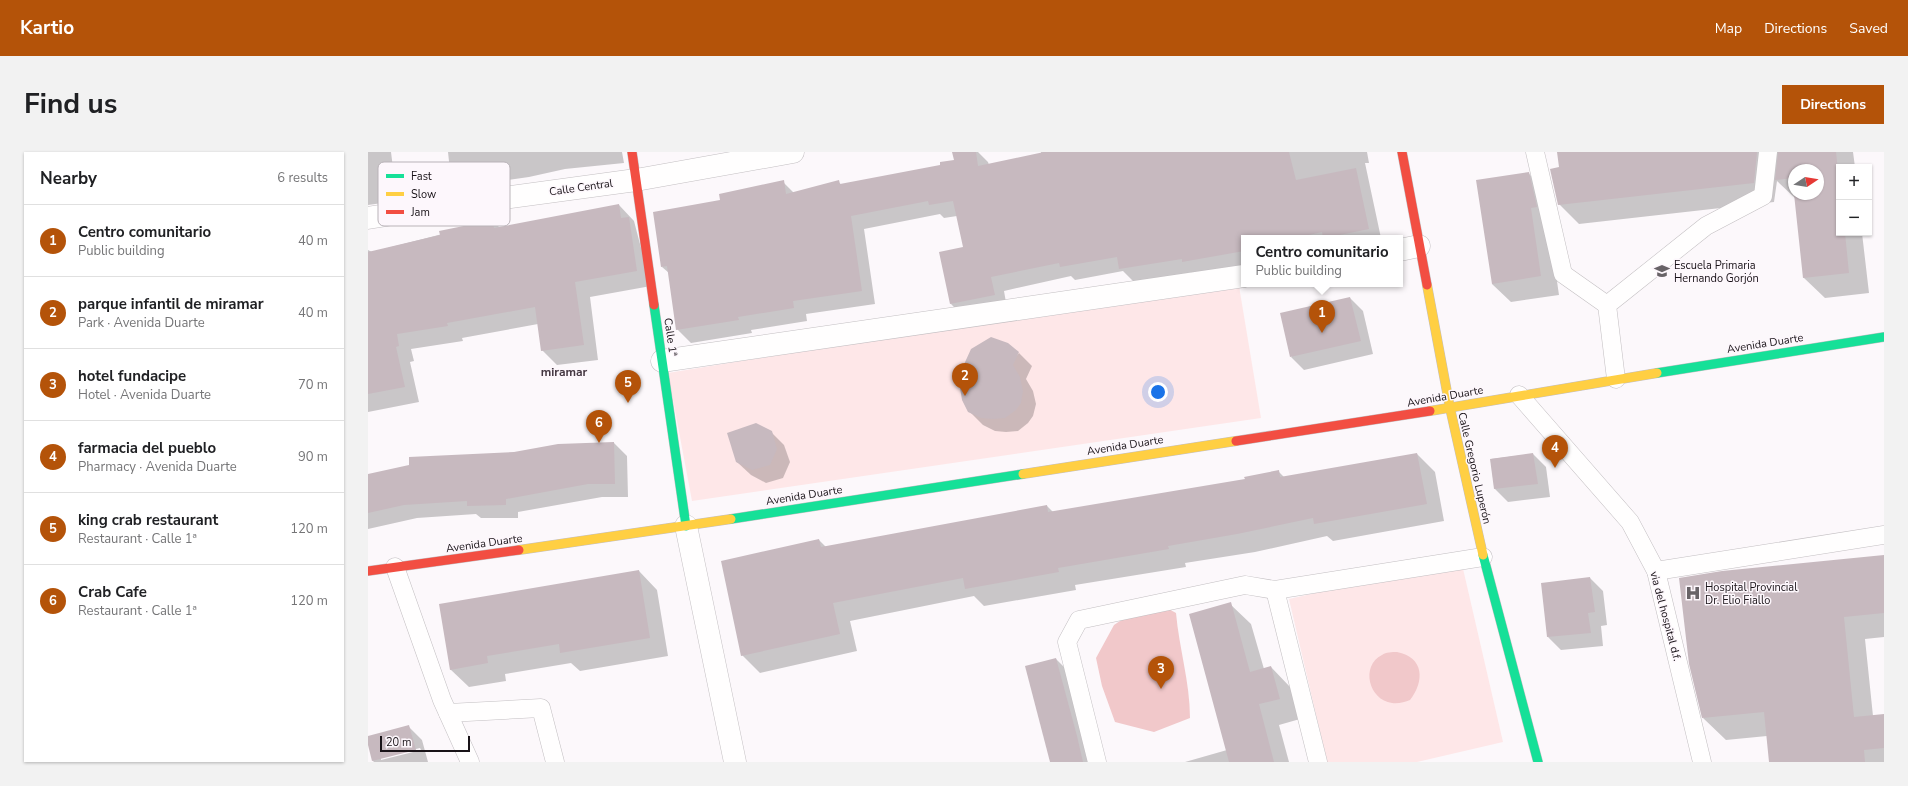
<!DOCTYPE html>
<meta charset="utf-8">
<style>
:root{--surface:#fff;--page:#f2f2f2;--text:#202124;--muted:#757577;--line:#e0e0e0;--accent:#b45309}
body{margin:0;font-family:"Nunito Sans",sans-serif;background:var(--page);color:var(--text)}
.controls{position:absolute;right:12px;top:12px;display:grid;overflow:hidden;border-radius:0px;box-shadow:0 1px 3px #0004}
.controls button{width:36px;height:36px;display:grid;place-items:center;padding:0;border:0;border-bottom:1px solid var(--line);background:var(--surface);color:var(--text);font:20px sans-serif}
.compass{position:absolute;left:1420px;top:12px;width:36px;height:36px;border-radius:50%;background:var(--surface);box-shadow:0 1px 3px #0004;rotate:78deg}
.scale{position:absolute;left:12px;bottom:10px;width:90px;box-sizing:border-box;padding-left:4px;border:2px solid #191318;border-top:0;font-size:11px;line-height:14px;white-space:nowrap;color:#191318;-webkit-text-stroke:3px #fdf7fc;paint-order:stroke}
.you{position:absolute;left:790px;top:240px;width:14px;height:14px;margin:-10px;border:3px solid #fff;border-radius:50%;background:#1a73e8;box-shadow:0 0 0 6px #1a73e833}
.badge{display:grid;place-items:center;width:26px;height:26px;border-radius:50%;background:var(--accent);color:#fff;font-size:13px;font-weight:700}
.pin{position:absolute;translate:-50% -33px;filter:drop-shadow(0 1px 2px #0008)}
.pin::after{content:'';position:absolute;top:21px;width:14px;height:12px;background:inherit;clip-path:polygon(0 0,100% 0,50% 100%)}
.popup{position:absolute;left:873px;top:83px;width:162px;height:52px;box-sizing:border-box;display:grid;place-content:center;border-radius:0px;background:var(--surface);filter:drop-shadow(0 1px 3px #0005);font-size:13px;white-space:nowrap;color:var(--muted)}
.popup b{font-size:15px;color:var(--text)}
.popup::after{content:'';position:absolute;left:50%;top:100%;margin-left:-8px;border:8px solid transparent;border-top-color:var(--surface)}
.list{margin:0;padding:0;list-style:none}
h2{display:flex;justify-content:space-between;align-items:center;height:52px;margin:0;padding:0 16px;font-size:17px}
h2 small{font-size:13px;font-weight:400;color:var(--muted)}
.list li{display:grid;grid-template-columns:26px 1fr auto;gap:12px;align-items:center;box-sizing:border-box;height:72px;padding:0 16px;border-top:1px solid var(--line)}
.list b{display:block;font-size:15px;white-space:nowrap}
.list p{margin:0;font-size:13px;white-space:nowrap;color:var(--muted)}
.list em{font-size:13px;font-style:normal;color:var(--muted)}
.map{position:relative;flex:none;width:1516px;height:610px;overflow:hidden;border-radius:0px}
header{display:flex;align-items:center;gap:24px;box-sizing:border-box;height:56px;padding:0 20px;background:var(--accent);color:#fff}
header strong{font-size:19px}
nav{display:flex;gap:22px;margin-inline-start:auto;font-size:14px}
.intro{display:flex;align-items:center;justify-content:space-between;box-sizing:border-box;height:96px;padding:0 24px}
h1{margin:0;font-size:28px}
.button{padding:10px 18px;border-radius:0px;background:var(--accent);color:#fff;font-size:14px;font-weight:700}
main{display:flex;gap:24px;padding:0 24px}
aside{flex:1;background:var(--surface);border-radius:0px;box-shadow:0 1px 3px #0004}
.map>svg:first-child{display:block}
.green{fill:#fee7e8}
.forest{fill:#f1c8ca}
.shadow{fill:#0003;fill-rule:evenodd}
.building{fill:#c7b9bf}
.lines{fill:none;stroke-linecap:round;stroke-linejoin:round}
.lane-casing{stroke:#c3bfc2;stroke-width:19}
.street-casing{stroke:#c3bfc2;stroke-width:23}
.fast-casing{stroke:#c3bfc2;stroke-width:10}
.slow-casing{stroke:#c3bfc2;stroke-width:10}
.jam-casing{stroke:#c3bfc2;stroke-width:10}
.lane{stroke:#fffefe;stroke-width:18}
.street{stroke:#fffefe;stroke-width:22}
.fast{stroke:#16e098;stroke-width:9}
.slow{stroke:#ffcf43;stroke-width:9}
.jam{stroke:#f24e42;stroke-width:9}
.labels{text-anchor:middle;stroke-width:3;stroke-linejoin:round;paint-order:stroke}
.street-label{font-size:11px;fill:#191318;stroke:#fdf7fc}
.poi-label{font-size:11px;fill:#191318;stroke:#fdf7fc;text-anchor:start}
.neighbourhood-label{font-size:12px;font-weight:bold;fill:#443741;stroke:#fdf7fc}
.key{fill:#fdf7fc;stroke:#b9b3b8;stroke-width:1}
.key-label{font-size:11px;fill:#191318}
</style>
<header>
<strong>Kartio</strong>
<nav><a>Map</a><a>Directions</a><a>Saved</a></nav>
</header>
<div class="intro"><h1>Find us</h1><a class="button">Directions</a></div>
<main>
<aside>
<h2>Nearby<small>6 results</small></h2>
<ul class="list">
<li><span class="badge">1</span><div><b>Centro comunitario</b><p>Public building</p></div><em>40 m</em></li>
<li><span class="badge">2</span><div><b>parque infantil de miramar</b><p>Park · Avenida Duarte</p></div><em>40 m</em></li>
<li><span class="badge">3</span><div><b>hotel fundacipe</b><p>Hotel · Avenida Duarte</p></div><em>70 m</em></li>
<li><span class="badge">4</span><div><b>farmacia del pueblo</b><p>Pharmacy · Avenida Duarte</p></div><em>90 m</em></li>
<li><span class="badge">5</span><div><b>king crab restaurant</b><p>Restaurant · Calle 1ª</p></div><em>120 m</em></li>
<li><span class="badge">6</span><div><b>Crab Cafe</b><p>Restaurant · Calle 1ª</p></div><em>120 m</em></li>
</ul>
</aside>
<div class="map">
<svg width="1516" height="610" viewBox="0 0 1516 610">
<rect width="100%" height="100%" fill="#fcf8fb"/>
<g class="green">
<path d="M 870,128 L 893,266 L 324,349 L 300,221 Z"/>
<path d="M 1093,408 L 1135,590 L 1049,610 L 959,610 L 921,447 Z"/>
</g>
<g class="forest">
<path d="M 797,455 L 808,461 C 811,496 822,530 822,566 L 786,580 L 747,570 L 734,534 L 728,506 L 746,473 L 758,465 Z"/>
<path d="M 1029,500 C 1056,505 1057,529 1042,548 C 1037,550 1030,552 1024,551 C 1001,548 992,514 1014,503 C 1018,500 1024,500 1029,500 Z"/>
</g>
<g class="shadow">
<path d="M 0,0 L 23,0 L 29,49 L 0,53 Z"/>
<path d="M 80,0 L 254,0 L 256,11 L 197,17 L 161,25 L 97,34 L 82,19 Z"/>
<path d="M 585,0 L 610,0 L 620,10 L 621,13 L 673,2 L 673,0 L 999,0 L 1001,11 L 997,11 L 1013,86 L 876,86 L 876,115 L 829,123 L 826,120 L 766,130 L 755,119 L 707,128 L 703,124 L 636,139 L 639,156 L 596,165 L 583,152 L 596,96 L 589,64 L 576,66 L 572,62 L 496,77 L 507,152 L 438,162 L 439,169 L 383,178 L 384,181 L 323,191 L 309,177 L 301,121 L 294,115 L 354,49 L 415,30 L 426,41 L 470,30 L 474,33 L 574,14 L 587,9 Z"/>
<path d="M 1190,0 L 1493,0 L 1485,0 L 1487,15 L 1471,15 L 1471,81 L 1494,81 L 1501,141 L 1457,146 L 1436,126 L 1428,47 L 1409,29 L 1406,50 L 1211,72 L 1191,52 L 1192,16 ZM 1426,18 L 1450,18 L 1450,42 L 1426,42 Z"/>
<path d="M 1160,21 L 1179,39 L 1181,74 L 1191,143 L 1143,150 L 1124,132 Z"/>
<path d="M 251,53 L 266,69 L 283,134 L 222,145 L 230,208 L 189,213 L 174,198 L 170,172 L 94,186 L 95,189 L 43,197 L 46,209 L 42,210 L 51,250 L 0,260 L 0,98 L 4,100 L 125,69 L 132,76 Z"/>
<path d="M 982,146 L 995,159 L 1005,202 L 936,218 L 923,205 Z"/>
<path d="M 651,201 L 664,214 L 658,227 L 665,239 L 668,252 L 665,264 L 660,271 L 650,279 L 638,280 L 627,279 L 615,273 L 601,259 Z"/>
<path d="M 403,280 L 416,293 L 422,310 L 415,326 L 398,331 L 383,323 L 369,310 Z"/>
<path d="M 246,291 L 259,304 L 260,345 L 234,345 L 150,360 L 150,366 L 113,366 L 108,362 L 49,366 L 0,377 L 0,323 L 146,301 Z"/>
<path d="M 1049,302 L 1067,320 L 1076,369 L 965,389 L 959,384 L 887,400 L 817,411 L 818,415 L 707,433 L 708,438 L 616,454 L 606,444 L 482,469 L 489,499 L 392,521 L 374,503 L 451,388 L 458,395 L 679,354 L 685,360 L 878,328 L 910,319 L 917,326 Z"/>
<path d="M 1165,302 L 1178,315 L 1182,345 L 1140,350 L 1127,337 L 1123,307 Z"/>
<path d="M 1516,404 L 1516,485 L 1497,487 L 1505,564 L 1516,563 L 1516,610 L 1402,610 L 1399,584 L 1358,588 L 1335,566 Z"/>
<path d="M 271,419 L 289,438 L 300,504 L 212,519 L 203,511 L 137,522 L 138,529 L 101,535 L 82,517 Z"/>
<path d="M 1222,426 L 1235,439 L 1239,473 L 1233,474 L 1235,494 L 1193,498 L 1180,485 Z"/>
<path d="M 862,452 L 883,472 L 896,517 L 903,515 L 923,536 L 932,567 L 911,573 L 921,610 L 817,610 L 859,598 Z"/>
<path d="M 688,507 L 708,527 L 730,610 L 683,610 Z"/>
<path d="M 41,575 L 54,588 L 60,610 L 6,610 L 5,609 L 0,585 ZM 52,596 L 53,598 L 13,608 L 13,606 Z"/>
</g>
<g class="building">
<path d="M 584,0 L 608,0 L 610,14 L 676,0 L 921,0 L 928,28 L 988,16 L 1001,77 L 957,86 L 955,86 L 954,80 L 928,86 L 876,86 L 876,99 L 814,110 L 814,107 L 751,117 L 749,105 L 692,115 L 691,111 L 623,125 L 627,143 L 582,152 L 571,100 L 595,95 L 585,49 L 561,53 L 560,49 L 483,64 L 494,139 L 425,149 L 426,156 L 370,165 L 371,168 L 308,178 L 299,114 L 293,115 L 285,60 L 352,48 L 351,42 L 416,28 L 418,42 L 471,28 L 472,32 L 572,13 L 572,10 L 586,8 Z"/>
<path d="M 1189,0 L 1389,0 L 1386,31 L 1190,53 L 1182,17 L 1191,15 Z"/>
<path d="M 1410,0 L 1468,0 L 1471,29 L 1471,81 L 1477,81 L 1481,121 L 1435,126 L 1426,42 L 1450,42 L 1450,18 L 1426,18 L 1426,39 L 1425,26 L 1407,28 Z"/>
<path d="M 1161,20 L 1169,55 L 1163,56 L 1173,124 L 1124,132 L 1108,28 Z"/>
<path d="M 251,52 L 253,66 L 261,65 L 269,119 L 207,130 L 216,193 L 173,199 L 167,155 L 79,171 L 80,174 L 29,182 L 31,194 L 28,195 L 37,235 L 0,242 L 0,100 L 72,83 L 71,79 L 125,68 L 126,76 Z"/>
<path d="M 982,145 L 993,189 L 922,205 L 912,161 Z"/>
<path d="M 623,185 L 640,191 L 651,200 L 645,213 L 652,225 L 655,239 L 653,251 L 648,258 L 637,266 L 625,267 L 613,266 L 600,260 L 594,248 L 591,230 L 593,219 L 603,197 Z"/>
<path d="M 388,271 L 404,279 L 409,297 L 402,313 L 384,318 L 368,310 L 359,281 Z"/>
<path d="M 246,290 L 247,332 L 220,332 L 138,347 L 138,353 L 99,354 L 99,349 L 36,353 L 0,361 L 0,322 L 41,313 L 41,305 L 146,300 L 190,292 Z"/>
<path d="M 1049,301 L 1059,352 L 946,372 L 945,366 L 869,382 L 800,394 L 801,397 L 690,416 L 691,420 L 597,437 L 595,426 L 465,451 L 472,482 L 373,504 L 353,409 L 451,387 L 453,395 L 679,353 L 680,360 L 877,327 L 876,325 L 911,318 L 912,325 Z"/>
<path d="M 1165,301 L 1170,332 L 1126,337 L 1122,307 Z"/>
<path d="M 1516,403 L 1516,461 L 1476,465 L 1486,565 L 1516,562 L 1516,596 L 1496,598 L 1497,610 L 1401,610 L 1396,560 L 1334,566 L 1321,512 L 1311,426 L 1354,419 Z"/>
<path d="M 271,418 L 282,486 L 192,501 L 191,492 L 119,504 L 120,511 L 82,518 L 71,452 Z"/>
<path d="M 1222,425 L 1227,460 L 1220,461 L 1223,481 L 1179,485 L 1173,431 Z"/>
<path d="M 863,450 L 882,520 L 903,514 L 912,547 L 891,552 L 906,610 L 861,610 L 821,462 Z"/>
<path d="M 688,506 L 709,584 L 715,610 L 682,610 L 657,514 Z"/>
<path d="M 41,573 L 48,598 L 4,609 L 0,593 L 0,584 Z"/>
</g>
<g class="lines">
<g class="lane-casing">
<g id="lane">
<path d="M 1167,0 L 1195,122 L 1239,153"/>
<path d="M 1248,227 L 1239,153 L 1338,74 L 1395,44 L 1400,0"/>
<path d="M 1151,243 L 1262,370 L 1288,419 L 1334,610"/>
<path d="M 27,415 L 74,548 L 102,610"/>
<path d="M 1288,419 L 1516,383"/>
<path d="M 80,561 L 173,556 L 187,610"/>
<path d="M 729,610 L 699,490 L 711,468 L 877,433 L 907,438"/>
<path d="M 950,610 L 907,438 L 1115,405"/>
</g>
</g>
<g class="street-casing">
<g id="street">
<path d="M 0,66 L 70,55 L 268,28 L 425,0"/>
<path d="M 1032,98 L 1051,94"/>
<path d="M 294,209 L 876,124"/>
<path d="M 318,374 L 367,610"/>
</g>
</g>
<g class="fast-casing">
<g id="fast">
<path d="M 286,153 L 318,374"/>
<path d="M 1289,221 L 1516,185"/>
<path d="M 363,367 L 655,322"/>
<path d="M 1115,403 L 1170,610"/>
</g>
</g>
<g class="slow-casing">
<g id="slow">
<path d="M 1059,133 L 1082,256 L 1115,403"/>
<path d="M 1062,259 L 1289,221"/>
<path d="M 655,322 L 868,289"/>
<path d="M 151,398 L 363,367"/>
</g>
</g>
<g class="jam-casing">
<g id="jam">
<path d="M 264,0 L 286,153"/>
<path d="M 1034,0 L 1059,133"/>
<path d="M 868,289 L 1062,259"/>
<path d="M 0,419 L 151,398"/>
</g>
</g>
<use href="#lane" class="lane"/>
<use href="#street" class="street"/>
<use href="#fast" class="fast"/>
<use href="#slow" class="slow"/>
<use href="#jam" class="jam"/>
</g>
<defs>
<g id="school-bare" transform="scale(1.2)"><path d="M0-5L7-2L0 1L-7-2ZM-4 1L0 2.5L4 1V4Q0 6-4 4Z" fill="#686367" stroke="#fdf7fc" stroke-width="2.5" paint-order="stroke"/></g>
<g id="hospital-bare" transform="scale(1.2)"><path d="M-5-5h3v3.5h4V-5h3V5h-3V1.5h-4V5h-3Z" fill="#686367" stroke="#fdf7fc" stroke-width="2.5" paint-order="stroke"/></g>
</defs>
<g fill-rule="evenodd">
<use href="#school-bare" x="1294" y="119"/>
<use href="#hospital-bare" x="1325" y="441"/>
</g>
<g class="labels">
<g class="street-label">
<text transform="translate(213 35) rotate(-8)" y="4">Calle Central</text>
<text transform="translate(303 185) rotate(82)" y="4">Calle 1ª</text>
<text transform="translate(1397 191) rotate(-9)" y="4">Avenida Duarte</text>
<text transform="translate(1077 244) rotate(-10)" y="4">Avenida Duarte</text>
<text transform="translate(757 293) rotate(-9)" y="4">Avenida Duarte</text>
<text transform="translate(1107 316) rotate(77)" y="4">Calle Gregorio Luperón</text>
<text transform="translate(436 343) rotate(-9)" y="4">Avenida Duarte</text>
<text transform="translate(116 391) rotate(-8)" y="4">Avenida Duarte</text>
<text transform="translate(1298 464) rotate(75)" y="4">via del hospital d.f.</text>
</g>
<g class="poi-label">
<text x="1306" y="117">Escuela Primaria<tspan x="1306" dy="13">Hernando Gorjón</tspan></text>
<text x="1337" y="439">Hospital Provincial<tspan x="1337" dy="13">Dr. Elio Fiallo</tspan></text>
</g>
<g class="neighbourhood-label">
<text x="196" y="224">miramar</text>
</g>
</g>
<rect x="10" y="10" width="132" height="64" rx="6" class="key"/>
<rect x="18" y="22" width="18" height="4" fill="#16e098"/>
<rect x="18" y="40" width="18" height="4" fill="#ffcf43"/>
<rect x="18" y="58" width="18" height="4" fill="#f24e42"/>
<g class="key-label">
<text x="43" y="28">Fast</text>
<text x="43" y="46">Slow</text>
<text x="43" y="64">Jam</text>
</g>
</svg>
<div class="controls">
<button>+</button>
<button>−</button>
</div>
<svg class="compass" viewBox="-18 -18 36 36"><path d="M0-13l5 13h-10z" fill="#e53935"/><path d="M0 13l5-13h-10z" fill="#757577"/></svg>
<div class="scale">20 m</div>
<div class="you"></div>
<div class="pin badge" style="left:954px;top:181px">1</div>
<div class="popup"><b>Centro comunitario</b>Public building</div>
<div class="pin badge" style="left:597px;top:244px">2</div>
<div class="pin badge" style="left:793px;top:537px">3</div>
<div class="pin badge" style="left:1187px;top:316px">4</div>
<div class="pin badge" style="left:260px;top:251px">5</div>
<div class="pin badge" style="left:231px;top:291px">6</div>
</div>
</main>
